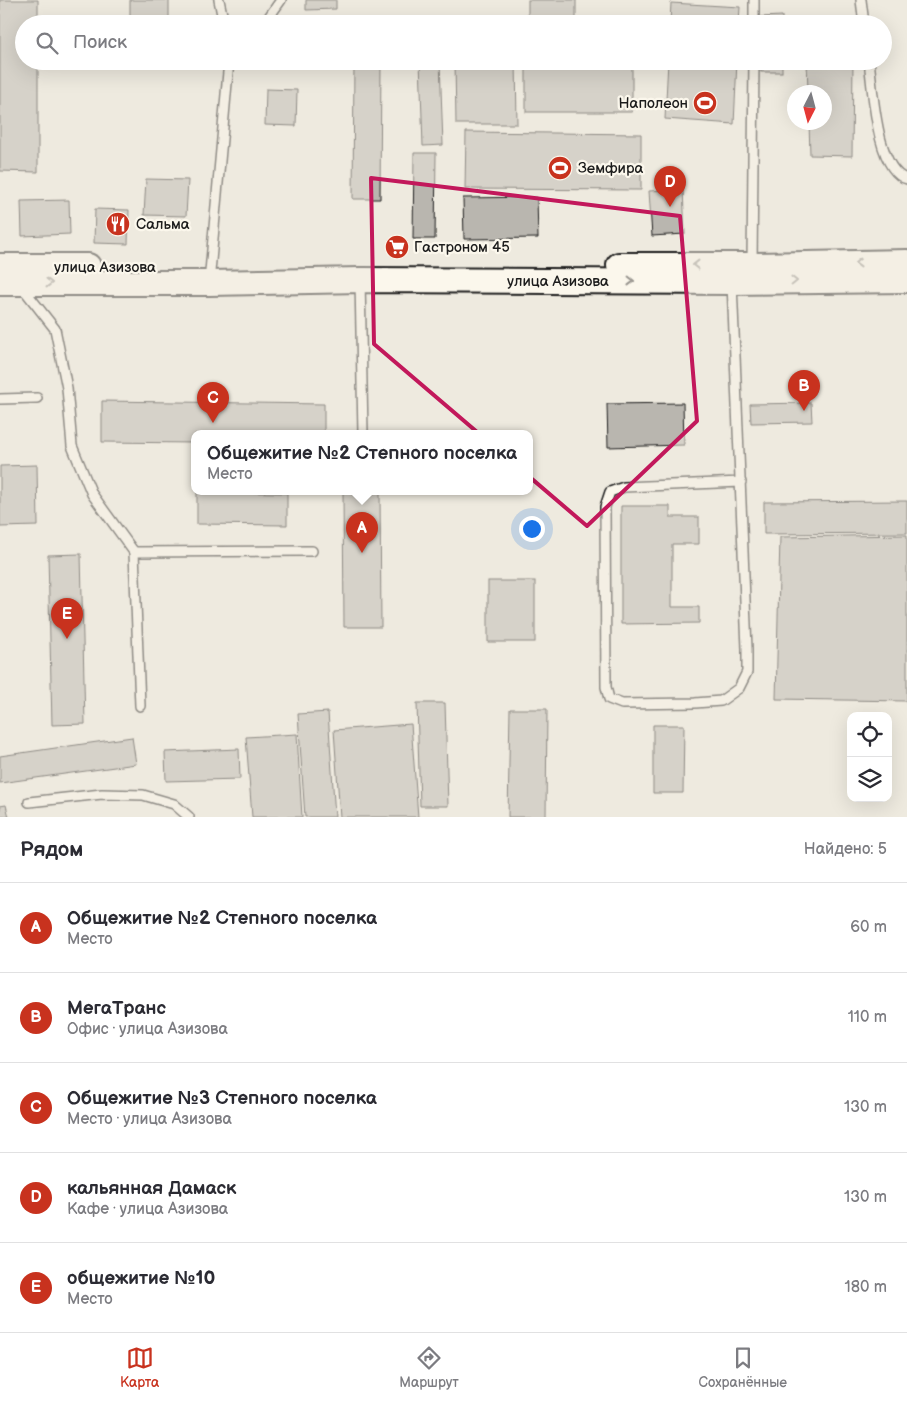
<!DOCTYPE html>
<html lang="ru">
<meta charset="utf-8">
<style>
:root{--surface:#fff;--page:#f7f7f7;--text:#2b2b33;--muted:#7c7c81;--line:#e1e1e2;--accent:#c8321e}
body{margin:0;font-family:"Balsamiq Sans",sans-serif;background:var(--page);color:var(--text)}
.controls{position:absolute;right:15px;bottom:15px;display:grid;overflow:hidden;border-radius:10px;box-shadow:0 5px 20px #0002}
.controls button{width:45px;height:45px;display:grid;place-items:center;padding:0;border:0;border-bottom:1px solid var(--line);background:var(--surface);color:var(--text);font:25px sans-serif}
.compass{position:absolute;left:787px;top:85px;width:45px;height:45px;border-radius:50%;background:var(--surface);box-shadow:0 5px 20px #0002;rotate:186deg}
.you{position:absolute;left:531px;top:528px;width:18px;height:18px;margin:-12px;border:4px solid #fff;border-radius:50%;background:#1a73e8;box-shadow:0 0 0 8px #1a73e833}
.badge{display:grid;place-items:center;width:32px;height:32px;border-radius:50%;background:var(--accent);color:#fff;font-size:16px;font-weight:700}
.pin{position:absolute;translate:-50% -41px;filter:drop-shadow(0 1px 2px #0008)}
.pin::after{content:'';position:absolute;top:26px;width:18px;height:15px;background:inherit;clip-path:polygon(0 0,100% 0,50% 100%)}
.popup{position:absolute;left:191px;top:430px;width:342px;height:65px;box-sizing:border-box;display:grid;place-content:center;border-radius:10px;background:var(--surface);filter:drop-shadow(0 1px 4px #0005);font-size:16px;white-space:nowrap;color:var(--muted)}
.popup b{font-size:19px;color:var(--text)}
.popup::after{content:'';position:absolute;left:50%;top:100%;margin-left:-10px;border:10px solid transparent;border-top-color:var(--surface)}
.list{margin:0;padding:0;list-style:none}
h2{display:flex;justify-content:space-between;align-items:center;height:65px;margin:0;padding:0 20px;font-size:21px}
h2 small{font-size:16px;font-weight:400;color:var(--muted)}
.list li{display:grid;grid-template-columns:32px 1fr auto;gap:15px;align-items:center;box-sizing:border-box;height:90px;padding:0 20px;border-top:1px solid var(--line)}
.list b{display:block;font-size:19px;white-space:nowrap}
.list p{margin:0;font-size:16px;white-space:nowrap;color:var(--muted)}
.list em{font-size:16px;font-style:normal;color:var(--muted)}
.icon{flex:none;width:28px;height:28px;fill:none;stroke:currentColor;stroke-width:2;stroke-linecap:round;stroke-linejoin:round}
.map{position:relative;flex:none;width:907px;height:817px;overflow:hidden}
.search{position:absolute;background:var(--surface);box-shadow:0 5px 20px #0002;left:15px;right:15px;top:15px;height:55px;display:flex;align-items:center;gap:12px;box-sizing:border-box;padding:0 18px;border-radius:28px;color:var(--muted);font-size:19px}
.sheet{height:515px;background:var(--surface)}
nav{display:flex;justify-content:space-around;align-items:center;box-sizing:border-box;height:70px;border-top:1px solid var(--line);background:var(--surface);font-size:14px;color:var(--muted)}
nav a{display:grid;justify-items:center;gap:2px}
nav .on{color:var(--accent)}
.map>svg:first-child{display:block}
.building{fill:#b9b6af;stroke:#1c1c1c}
.lines{fill:none;stroke-linecap:round;stroke-linejoin:round}
.service-casing{stroke:#1c1c1c;stroke-width:12}
.secondary-casing{stroke:#1c1c1c;stroke-width:28}
.service{stroke:#fbf7ec;stroke-width:9}
.secondary{stroke:#fbf7ec;stroke-width:24}
.oneway{stroke:#97948e}
.marked{fill:none;stroke:#c2185b;stroke-width:4;stroke-linejoin:round}
.labels{text-anchor:middle;stroke-width:4.5;stroke-linejoin:round;paint-order:stroke}
.poi-label{font-size:15px;fill:#1c1c1c;stroke:#fbf7ec;text-anchor:start}
.street-label{font-size:15px;fill:#1c1c1c;stroke:#fbf7ec}
</style>
<div class="map">
<svg width="907" height="817" viewBox="0 0 907 817">
<rect width="100%" height="100%" fill="#eeeadf"/>
<filter id="ink" filterUnits="userSpaceOnUse"><feTurbulence type="fractalNoise" baseFrequency=".02" numOctaves="2"/><feDisplacementMap in="SourceGraphic" scale="10" xChannelSelector="R" yChannelSelector="G"/><feConvolveMatrix kernelMatrix="1 2 1 2 8 2 1 2 1" color-interpolation-filters="sRGB"/></filter>
<g filter="url(#ink)">
<g class="building">
<path d="M 0,0 L 38,0 L 38,24 L 24,24 L 24,61 L 38,61 L 38,172 L 0,171 Z"/>
<rect x="130" y="0" width="39" height="24"/>
<path d="M 306,0 L 336,0 L 336,9 L 306,10 Z"/>
<rect x="528" y="0" width="48" height="24"/>
<path d="M 671,3 L 740,7 L 739,24 L 670,24 Z"/>
<path d="M 782,16 L 782,24 L 760,24 L 760,17 Z"/>
<path d="M 354,61 L 381,61 L 380,199 L 353,199 Z"/>
<path d="M 420,61 L 440,61 L 443,145 L 423,146 Z"/>
<path d="M 455,61 L 516,61 L 517,124 L 456,124 Z"/>
<rect x="526" y="61" width="106" height="51"/>
<path d="M 668,61 L 737,61 L 734,124 L 665,119 Z"/>
<rect x="761" y="61" width="21" height="11"/>
<path d="M 807,61 L 853,61 L 852,156 L 810,155 L 809,122 L 824,122 L 824,92 L 808,92 Z"/>
<path d="M 266,89 L 297,90 L 296,126 L 265,125 Z"/>
<path d="M 466,132 L 641,134 L 641,190 L 465,189 Z"/>
<path d="M 414,153 L 436,153 L 435,239 L 413,239 Z"/>
<path d="M 146,179 L 188,180 L 186,216 L 144,215 Z"/>
<path d="M 683,189 L 685,234 L 652,236 L 649,191 Z"/>
<path d="M 537,197 L 538,238 L 464,239 L 463,198 Z"/>
<path d="M 69,200 L 70,234 L 22,236 L 21,201 Z"/>
<path d="M 95,209 L 129,210 L 128,244 L 94,243 Z"/>
<path d="M 102,401 L 324,404 L 324,434 L 195,434 L 195,443 L 102,442 Z"/>
<path d="M 683,403 L 684,445 L 608,447 L 607,404 Z"/>
<path d="M 811,403 L 812,422 L 751,423 L 750,404 Z"/>
<path d="M 37,465 L 38,526 L 0,527 L 0,466 Z"/>
<path d="M 197,492 L 287,493 L 287,525 L 197,524 Z"/>
<path d="M 343,492 L 380,492 L 381,627 L 344,627 Z"/>
<path d="M 907,501 L 907,533 L 764,534 L 764,502 Z"/>
<path d="M 621,506 L 670,506 L 670,517 L 699,517 L 699,544 L 672,544 L 672,607 L 699,607 L 699,623 L 621,624 Z"/>
<path d="M 907,535 L 907,701 L 776,699 L 780,537 Z"/>
<path d="M 81,554 L 85,724 L 52,725 L 48,555 Z"/>
<rect x="488" y="581" width="47" height="61"/>
<path d="M 417,703 L 445,703 L 448,806 L 420,806 Z"/>
<path d="M 510,709 L 547,709 L 546,817 L 508,817 Z"/>
<path d="M 328,712 L 335,817 L 305,817 L 298,714 Z"/>
<path d="M 411,724 L 418,817 L 340,817 L 334,730 Z"/>
<path d="M 653,725 L 684,725 L 683,793 L 653,793 Z"/>
<path d="M 297,734 L 302,817 L 252,817 L 246,737 Z"/>
<path d="M 132,737 L 136,764 L 0,783 L 0,756 Z"/>
<path d="M 239,749 L 240,779 L 166,781 L 165,752 Z"/>
<path d="M 6,805 L 9,817 L 0,817 L 0,806 Z"/>
</g>
<g class="lines">
<g class="service-casing">
<g id="service">
<path d="M 219,0 L 224,24"/>
<path d="M 861,0 L 864,24"/>
<path d="M 264,24 L 281,0"/>
<path d="M 754,24 L 754,0"/>
<path d="M 869,61 C 873,89 876,171 907,179"/>
<path d="M 752,264 L 754,61"/>
<path d="M 360,280 L 363,434"/>
<path d="M 209,283 L 229,61"/>
<path d="M 732,283 L 747,649 L 747,672 L 739,688 L 721,701 L 695,703 L 622,704 L 609,699 L 606,687 L 605,507 L 610,492 L 624,487 L 741,482"/>
<path d="M 19,287 L 26,292 L 55,329 L 67,388 L 72,446 L 92,494 L 134,552 L 140,706"/>
<path d="M 0,399 L 37,398"/>
<path d="M 134,552 L 312,551"/>
<path d="M 29,802 L 102,794 L 143,795 L 174,804 L 189,817"/>
</g>
</g>
<g class="secondary-casing">
<g id="secondary">
<path d="M 619,265 L 752,265 L 907,262"/>
<path d="M 0,266 L 88,266"/>
<path d="M 0,283 L 209,283 L 360,280 L 732,282 L 907,280"/>
</g>
</g>
<use href="#service" class="service"/>
<use href="#secondary" class="secondary"/>
</g>
<defs><path id="oneway-chevron" d="M-2-3.5L2.5 0L-2 3.5" fill="none" stroke-width="1.6" stroke-linecap="round" stroke-linejoin="round" transform="scale(1.25)"/></defs>
<g class="oneway">
<use href="#oneway-chevron" transform="translate(858 263) rotate(179)"/>
<use href="#oneway-chevron" transform="translate(696 265) rotate(-180)"/>
<use href="#oneway-chevron" transform="translate(631 281) rotate(1)"/>
<use href="#oneway-chevron" transform="translate(794 281) rotate(-1)"/>
<use href="#oneway-chevron" transform="translate(49 283)"/>
</g>
</g>
<path d="M0 0H907V817H0ZM 371,178 L 680,216 L 697,421 L 587,526 L 374,344 Z" fill="#eeeadf" fill-opacity=".55" fill-rule="evenodd"/>
<path class="marked" d="M 371,178 L 680,216 L 697,421 L 587,526 L 374,344 Z"/>
<defs>
<g id="stadium-disc" transform="scale(1.25)"><circle r="9.5" fill="#c8321e" stroke="#fbf7ec"/><path d="M0-5a6.5 5 0 1 0 0 10a6.5 5 0 1 0 0-10ZM-3.5-1.8h7v3.6h-7Z" fill="#fff"/></g>
<g id="restaurant-disc" transform="scale(1.25)"><circle r="9.5" fill="#c8321e" stroke="#fbf7ec"/><path d="M-5-6h1v4h1v-4h1v4h1v-4h1v5L-1.5 .5V6h-2V.5L-5-1ZM5-6V6H3V1.5H1.5Q1.5-4 5-6Z" fill="#fff"/></g>
<g id="supermarket-disc" transform="scale(1.25)"><circle r="9.5" fill="#c8321e" stroke="#fbf7ec"/><path d="M-6-5.5h2.5l.6 2H6L4.5 2H-2.5L-4.4-4H-6ZM-1.5 3.2a1.3 1.3 0 1 0 .1 0ZM3 3.2a1.3 1.3 0 1 0 .1 0Z" fill="#fff"/></g>
</defs>
<g fill-rule="evenodd">
<use href="#stadium-disc" x="705" y="103"/>
<use href="#stadium-disc" x="560" y="168"/>
<use href="#restaurant-disc" x="118" y="224"/>
<use href="#supermarket-disc" x="397" y="247"/>
</g>
<g class="labels">
<g class="poi-label">
<text x="688" y="108" text-anchor="end">Наполеон</text>
<text x="578" y="173">Земфира</text>
<text x="136" y="229">Сальма</text>
<text x="414" y="252">Гастроном 45</text>
</g>
<g class="street-label">
<text x="105" y="272">улица Азизова</text>
<text x="558" y="286">улица Азизова</text>
</g>
</g>
</svg>
<div class="controls">
<button><svg class="icon" aria-label="locate" viewBox="0 0 24 24"><circle cx="12" cy="12" r="6"/><path d="M12 2v4M12 18v4M2 12h4M18 12h4"/></svg></button>
<button><svg class="icon" aria-label="layers" viewBox="0 0 24 24"><path d="M12 4l9 5-9 5-9-5zM3 14l9 5 9-5"/></svg></button>
</div>
<svg class="compass" viewBox="-18 -18 36 36"><path d="M0-13l5 13h-10z" fill="#e53935"/><path d="M0 13l5-13h-10z" fill="#7c7c81"/></svg>
<div class="you"></div>
<div class="pin badge" style="left:362px;top:553px">A</div>
<div class="popup"><b>Общежитие №2 Степного поселка</b>Место</div>
<div class="pin badge" style="left:804px;top:411px">B</div>
<div class="pin badge" style="left:213px;top:423px">C</div>
<div class="pin badge" style="left:670px;top:207px">D</div>
<div class="pin badge" style="left:67px;top:639px">E</div>
<div class="search"><svg class="icon" aria-label="search" viewBox="0 0 24 24"><circle cx="10" cy="10" r="6"/><path d="M15 15l6 6"/></svg>Поиск</div>
</div>
<section class="sheet">
<h2>Рядом<small>Найдено: 5</small></h2>
<ul class="list">
<li><span class="badge">A</span><div><b>Общежитие №2 Степного поселка</b><p>Место</p></div><em>60 m</em></li>
<li><span class="badge">B</span><div><b>МегаТранс</b><p>Офис · улица Азизова</p></div><em>110 m</em></li>
<li><span class="badge">C</span><div><b>Общежитие №3 Степного поселка</b><p>Место · улица Азизова</p></div><em>130 m</em></li>
<li><span class="badge">D</span><div><b>кальянная Дамаск</b><p>Кафе · улица Азизова</p></div><em>130 m</em></li>
<li><span class="badge">E</span><div><b>общежитие №10</b><p>Место</p></div><em>180 m</em></li>
</ul>
</section>
<nav>
<a class="on"><svg class="icon" aria-label="map" viewBox="0 0 24 24"><path d="M3 6l6-2 6 2 6-2v14l-6 2-6-2-6 2zM9 4v14M15 6v14"/></svg>Карта</a>
<a><svg class="icon" aria-label="directions" viewBox="0 0 24 24"><path d="M12 3l9 9-9 9-9-9zM9 14v-3h6M13 9l2 2-2 2"/></svg>Маршрут</a>
<a><svg class="icon" aria-label="saved" viewBox="0 0 24 24"><path d="M7 4h10v16l-5-4-5 4z"/></svg>Сохранённые</a>
</nav>
